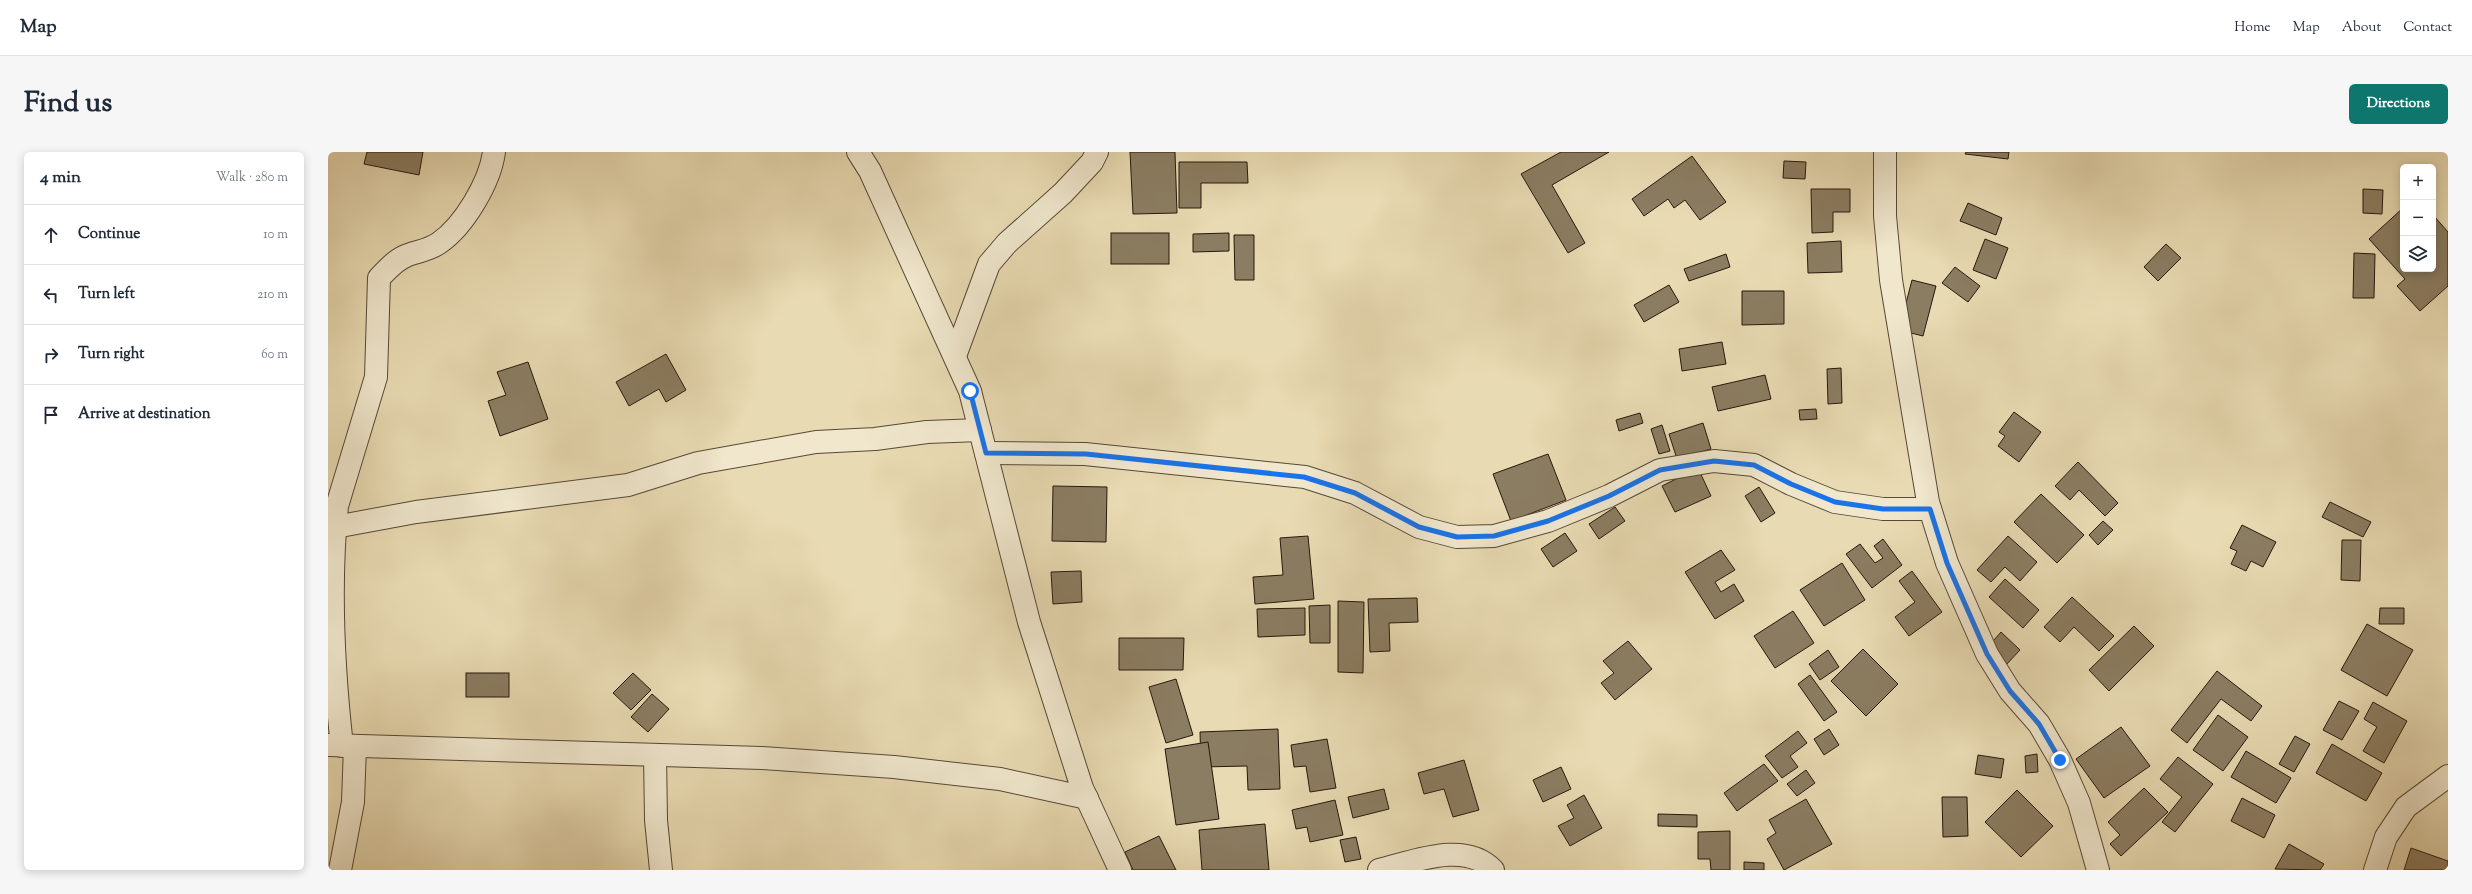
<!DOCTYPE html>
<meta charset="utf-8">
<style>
:root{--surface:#fff;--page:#f6f6f7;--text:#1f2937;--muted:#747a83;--line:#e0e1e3;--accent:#0f766e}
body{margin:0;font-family:"Sorts Mill Goudy",serif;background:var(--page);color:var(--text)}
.controls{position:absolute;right:12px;top:12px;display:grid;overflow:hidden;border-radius:6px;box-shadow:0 2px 10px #0003}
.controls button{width:36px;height:36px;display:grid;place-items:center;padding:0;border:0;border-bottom:1px solid var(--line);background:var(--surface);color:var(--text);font:20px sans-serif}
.stop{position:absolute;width:12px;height:12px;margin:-9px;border:3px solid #1a73e8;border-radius:50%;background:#fff}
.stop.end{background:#1a73e8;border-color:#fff;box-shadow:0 1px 4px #0008}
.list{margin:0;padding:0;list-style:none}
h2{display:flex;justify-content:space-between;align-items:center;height:52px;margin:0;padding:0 16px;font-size:17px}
h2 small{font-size:13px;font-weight:400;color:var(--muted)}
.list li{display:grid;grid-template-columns:26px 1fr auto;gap:12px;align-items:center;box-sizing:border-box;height:60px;padding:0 16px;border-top:1px solid var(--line)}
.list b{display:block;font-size:15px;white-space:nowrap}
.list em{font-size:13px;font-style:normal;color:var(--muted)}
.icon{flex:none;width:22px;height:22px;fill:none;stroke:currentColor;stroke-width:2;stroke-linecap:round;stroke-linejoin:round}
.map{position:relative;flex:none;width:2120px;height:718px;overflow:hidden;border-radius:6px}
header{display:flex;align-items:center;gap:24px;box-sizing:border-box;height:56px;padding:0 20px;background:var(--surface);border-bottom:1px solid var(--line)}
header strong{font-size:19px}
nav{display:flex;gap:22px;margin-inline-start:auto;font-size:14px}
.intro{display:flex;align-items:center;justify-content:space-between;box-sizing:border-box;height:96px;padding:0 24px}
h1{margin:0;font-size:28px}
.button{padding:10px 18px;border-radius:6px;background:var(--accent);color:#fff;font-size:14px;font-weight:700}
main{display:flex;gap:24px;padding:0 24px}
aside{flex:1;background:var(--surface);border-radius:6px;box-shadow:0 2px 10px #0003}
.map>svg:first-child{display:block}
.building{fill:#8b7d62;stroke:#26190b}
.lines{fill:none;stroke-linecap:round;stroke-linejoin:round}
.street-casing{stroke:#564935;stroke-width:24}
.street{stroke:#f0e7cd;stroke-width:22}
.route{stroke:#1a73e8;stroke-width:5}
</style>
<header>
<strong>Map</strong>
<nav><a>Home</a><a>Map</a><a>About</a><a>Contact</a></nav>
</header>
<div class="intro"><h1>Find us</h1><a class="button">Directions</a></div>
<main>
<aside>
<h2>4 min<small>Walk · 280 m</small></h2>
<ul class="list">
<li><svg class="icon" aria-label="ahead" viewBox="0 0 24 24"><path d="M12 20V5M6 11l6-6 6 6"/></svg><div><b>Continue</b></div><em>10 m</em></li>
<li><svg class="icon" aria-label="left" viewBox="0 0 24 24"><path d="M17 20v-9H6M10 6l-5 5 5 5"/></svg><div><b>Turn left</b></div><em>210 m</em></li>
<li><svg class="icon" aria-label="right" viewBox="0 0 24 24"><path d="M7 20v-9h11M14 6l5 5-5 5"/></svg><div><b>Turn right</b></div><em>60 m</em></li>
<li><svg class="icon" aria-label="arrive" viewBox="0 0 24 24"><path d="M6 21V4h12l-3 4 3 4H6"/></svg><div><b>Arrive at destination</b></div></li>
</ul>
</aside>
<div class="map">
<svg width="2120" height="718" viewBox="0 0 2120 718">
<rect width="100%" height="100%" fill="#e8dab2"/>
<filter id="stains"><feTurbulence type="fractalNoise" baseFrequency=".005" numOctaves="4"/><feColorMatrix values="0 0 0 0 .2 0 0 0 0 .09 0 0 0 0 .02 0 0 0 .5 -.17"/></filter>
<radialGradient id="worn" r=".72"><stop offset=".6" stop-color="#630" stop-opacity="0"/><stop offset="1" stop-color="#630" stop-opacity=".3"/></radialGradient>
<g class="building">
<path d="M 39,0 L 95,0 L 91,23 L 36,12 Z"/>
<path d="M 802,0 L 847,0 L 849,61 L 805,62 Z"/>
<path d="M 1233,0 L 1281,0 L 1224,33 L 1257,91 L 1240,101 L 1193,22 Z"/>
<path d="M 1638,0 L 1681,0 L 1680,7 L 1637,2 Z"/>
<path d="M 1364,4 L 1398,50 L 1372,68 L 1357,48 L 1346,56 L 1340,47 L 1316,64 L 1304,47 Z"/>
<path d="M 1456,9 L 1478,10 L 1477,27 L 1455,26 Z"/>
<path d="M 851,10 L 919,10 L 920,31 L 873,31 L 873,56 L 851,56 Z"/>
<path d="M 1483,37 L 1522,37 L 1522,60 L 1505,60 L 1505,80 L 1484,81 Z"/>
<path d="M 2035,37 L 2055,38 L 2054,62 L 2035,61 Z"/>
<path d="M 1640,51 L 1674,66 L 1668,83 L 1632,69 Z"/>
<path d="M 2075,56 L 2075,117 L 2105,117 L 2105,63 L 2120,80 L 2120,134 L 2092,159 L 2069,134 L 2077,127 L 2041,87 Z"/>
<rect x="783" y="81" width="58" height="31"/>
<path d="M 901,81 L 901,99 L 865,100 L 865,82 Z"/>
<path d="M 906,83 L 926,83 L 926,128 L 907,128 Z"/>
<path d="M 1657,87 L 1680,96 L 1668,127 L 1645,118 Z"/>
<path d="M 1513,89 L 1514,120 L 1480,121 L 1479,91 Z"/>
<path d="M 1838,92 L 1853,106 L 1830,129 L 1816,115 Z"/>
<path d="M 2026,101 L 2047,102 L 2046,146 L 2025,146 Z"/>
<path d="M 1398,102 L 1402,115 L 1361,129 L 1356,117 Z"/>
<path d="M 1627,115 L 1652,134 L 1640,150 L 1614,131 Z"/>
<path d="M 1584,128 L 1608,134 L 1595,184 L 1571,178 Z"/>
<path d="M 1341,133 L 1351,150 L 1316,170 L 1306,153 Z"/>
<path d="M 1414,139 L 1456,139 L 1456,172 L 1414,173 Z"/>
<path d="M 1394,190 L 1398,212 L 1354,219 L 1351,197 Z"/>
<path d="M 338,202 L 358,238 L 338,250 L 331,237 L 301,254 L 288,230 Z"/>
<path d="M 200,210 L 220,267 L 172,284 L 160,249 L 178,243 L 169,220 Z"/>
<path d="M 1513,216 L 1514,251 L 1500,252 L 1499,217 Z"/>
<path d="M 1437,223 L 1443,247 L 1390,259 L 1384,235 Z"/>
<path d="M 1488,257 L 1489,267 L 1472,268 L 1471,258 Z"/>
<path d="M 1686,260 L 1713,280 L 1691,310 L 1670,294 L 1677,284 L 1671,280 Z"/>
<path d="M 1312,261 L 1315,271 L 1291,279 L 1288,268 Z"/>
<path d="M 1375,271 L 1383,297 L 1349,307 L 1341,282 Z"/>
<path d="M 1334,273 L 1342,299 L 1331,302 L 1323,277 Z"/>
<path d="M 1220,302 L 1238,348 L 1183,369 L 1165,322 Z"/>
<path d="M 1750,310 L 1790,351 L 1777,364 L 1751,338 L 1742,348 L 1727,334 Z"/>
<path d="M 1370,316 L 1383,344 L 1347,360 L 1334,334 Z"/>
<path d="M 725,334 L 779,335 L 778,390 L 724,389 Z"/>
<path d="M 1431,335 L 1447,361 L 1433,370 L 1417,344 Z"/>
<path d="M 1713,342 L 1756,383 L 1729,411 L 1686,370 Z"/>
<path d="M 2002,350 L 2043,370 L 2035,385 L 1994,365 Z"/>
<path d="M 1287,355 L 1297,369 L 1271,387 L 1261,372 Z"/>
<path d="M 1775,369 L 1785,378 L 1770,393 L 1761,383 Z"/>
<path d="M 1914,373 L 1948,390 L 1935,415 L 1923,409 L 1918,419 L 1903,412 L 1909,399 L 1902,396 Z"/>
<path d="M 1237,381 L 1249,399 L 1225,415 L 1213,397 Z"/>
<path d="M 980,384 L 986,447 L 927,452 L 925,425 L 955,423 L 952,386 Z"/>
<path d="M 1680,384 L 1709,410 L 1692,429 L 1677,415 L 1663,430 L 1649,418 Z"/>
<path d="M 1555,387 L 1574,413 L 1544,436 L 1518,402 L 1532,392 L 1547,411 L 1555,406 L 1546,394 Z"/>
<path d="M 2014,388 L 2033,388 L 2032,429 L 2013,428 Z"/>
<path d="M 1393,398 L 1407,418 L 1387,430 L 1393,440 L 1406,432 L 1416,449 L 1387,467 L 1357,420 Z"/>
<path d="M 1514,411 L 1537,448 L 1496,474 L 1472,438 Z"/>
<path d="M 753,419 L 754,450 L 725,452 L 723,420 Z"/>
<path d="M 1584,419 L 1614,460 L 1581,484 L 1567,465 L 1587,450 L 1571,429 Z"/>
<path d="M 1677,427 L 1711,458 L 1695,476 L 1661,445 Z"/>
<path d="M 1744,445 L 1786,484 L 1771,499 L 1746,475 L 1732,490 L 1716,475 Z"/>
<path d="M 1089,446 L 1090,470 L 1061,471 L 1062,499 L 1042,500 L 1040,447 Z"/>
<path d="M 1010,449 L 1036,450 L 1035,521 L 1010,520 Z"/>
<path d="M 1002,453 L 1002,491 L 982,491 L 981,454 Z"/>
<path d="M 977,456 L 977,483 L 930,485 L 929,457 Z"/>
<path d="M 2052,456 L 2076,456 L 2076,472 L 2051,472 Z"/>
<path d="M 1465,459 L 1486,491 L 1447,516 L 1426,484 Z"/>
<path d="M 2039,472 L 2085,498 L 2059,544 L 2013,518 Z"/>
<path d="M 1806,474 L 1826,494 L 1781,539 L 1761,518 Z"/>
<path d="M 1673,480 L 1692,498 L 1678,513 L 1659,496 Z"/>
<path d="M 791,486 L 856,486 L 855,518 L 791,518 Z"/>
<path d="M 1300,489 L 1324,517 L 1287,548 L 1273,531 L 1286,521 L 1275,509 Z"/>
<path d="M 1535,497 L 1570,532 L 1538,564 L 1503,529 Z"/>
<path d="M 1500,498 L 1511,515 L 1492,528 L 1481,512 Z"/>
<path d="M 1889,519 L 1934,554 L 1923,569 L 1893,547 L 1859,591 L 1843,578 Z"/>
<rect x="138" y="521" width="43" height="24"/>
<path d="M 305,521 L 323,538 L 303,558 L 285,541 Z"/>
<path d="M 1482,523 L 1509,560 L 1496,569 L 1470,532 Z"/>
<path d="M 848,527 L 865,583 L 838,591 L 821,535 Z"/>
<path d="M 324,542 L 341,557 L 320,580 L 303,565 Z"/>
<path d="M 2011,549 L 2031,559 L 2014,588 L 1995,578 Z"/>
<path d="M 2045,550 L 2079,569 L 2056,611 L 2035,599 L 2049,575 L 2036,567 Z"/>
<path d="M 1890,563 L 1920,585 L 1895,619 L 1865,598 Z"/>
<path d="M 1793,575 L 1822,614 L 1776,646 L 1748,607 Z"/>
<path d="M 950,577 L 952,637 L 920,638 L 919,614 L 873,615 L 872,580 Z"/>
<path d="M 1501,577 L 1511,593 L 1496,603 L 1486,587 Z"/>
<path d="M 1470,579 L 1479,591 L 1462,604 L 1470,615 L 1454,626 L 1437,604 Z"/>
<path d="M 1967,584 L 1982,592 L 1966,620 L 1951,612 Z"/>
<path d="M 999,587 L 1008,636 L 982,640 L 978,614 L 966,615 L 963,593 Z"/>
<path d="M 880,590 L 891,667 L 848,673 L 837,597 Z"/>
<path d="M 2004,592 L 2054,621 L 2038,649 L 1988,621 Z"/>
<path d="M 1918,599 L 1963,626 L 1948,651 L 1903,625 Z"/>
<path d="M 1709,602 L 1710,620 L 1698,621 L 1697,604 Z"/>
<path d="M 1650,603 L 1676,607 L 1673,626 L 1647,622 Z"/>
<path d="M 1850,605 L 1885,632 L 1847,680 L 1834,670 L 1854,645 L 1832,627 Z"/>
<path d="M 1136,608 L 1151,658 L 1125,665 L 1116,637 L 1096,642 L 1090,621 Z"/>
<path d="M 1436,612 L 1450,629 L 1409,659 L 1396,641 Z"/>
<path d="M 1233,615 L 1243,637 L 1215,650 L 1205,628 Z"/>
<path d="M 1478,618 L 1487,631 L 1469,644 L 1459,632 Z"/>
<path d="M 1816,636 L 1840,660 L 1793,704 L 1782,692 L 1792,683 L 1780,670 Z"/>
<path d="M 1056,637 L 1061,657 L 1025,666 L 1020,645 Z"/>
<path d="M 1689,638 L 1725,674 L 1693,705 L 1657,670 Z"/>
<path d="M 1256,643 L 1274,676 L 1242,694 L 1230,674 L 1246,666 L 1239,653 Z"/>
<path d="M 1614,645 L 1639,645 L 1640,684 L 1615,685 Z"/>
<path d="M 1914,646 L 1947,663 L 1936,686 L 1903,669 Z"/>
<path d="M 1478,647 L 1504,692 L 1456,718 L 1439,687 L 1448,681 L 1441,668 Z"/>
<path d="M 1007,648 L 1015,683 L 982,690 L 979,675 L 968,677 L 964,658 Z"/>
<path d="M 1330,662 L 1369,663 L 1369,675 L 1330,674 Z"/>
<path d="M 937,672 L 941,718 L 874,718 L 871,678 Z"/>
<path d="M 1402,679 L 1402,718 L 1383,718 L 1382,707 L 1370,707 L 1370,680 Z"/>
<path d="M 831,684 L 848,718 L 805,718 L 797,700 Z"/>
<path d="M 1028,685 L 1033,707 L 1017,710 L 1012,688 Z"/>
<path d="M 1961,692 L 1996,712 L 1992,718 L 1947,717 Z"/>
<path d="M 2083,696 L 2120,709 L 2120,718 L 2076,718 Z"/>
<path d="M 1416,710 L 1436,711 L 1436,718 L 1416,718 Z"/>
</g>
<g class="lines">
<g class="street-casing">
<g id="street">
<path d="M 530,0 L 542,19 L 642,239 L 701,470 L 754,636 L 792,718"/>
<path d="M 1557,0 L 1557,64 L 1563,128 L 1600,350 L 1619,411 L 1659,502 L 1682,539 L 1711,572 L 1732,608 L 1751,651 L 1770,718"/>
<path d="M 627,204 L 661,112 L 679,91 L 735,41 L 764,10 L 769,0"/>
<path d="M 658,301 L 757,302 L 977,325 L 1027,341 L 1091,375 L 1129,385 L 1166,384 L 1220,369 L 1281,344 L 1332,318 L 1386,309 L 1426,313 L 1463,332 L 1507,350 L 1555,357 L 1602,357"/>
<path d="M 7,375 L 88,360 L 300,333 L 370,311 L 488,290 L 547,287 L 599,280 L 652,278"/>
<path d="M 0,593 L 434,606 L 566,615 L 672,627 L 759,646"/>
<path d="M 14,594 C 5,514 1,433 9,354 L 48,225 L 51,126 C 59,118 68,107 80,103 C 91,99 101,98 111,91 C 136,74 162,30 166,0"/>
<path d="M 327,603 L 328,668 L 333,718"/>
<path d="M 12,718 L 25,650 L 27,594"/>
<path d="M 1051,718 C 1085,710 1137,688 1165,718"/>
<path d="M 2047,718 L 2058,685 L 2078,655 L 2120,624"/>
</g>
</g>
<use href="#street" class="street"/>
</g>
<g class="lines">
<path class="route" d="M 642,239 L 658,301 L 758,302 L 976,325 L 1027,341 L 1091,375 L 1129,385 L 1166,384 L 1220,369 L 1281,344 L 1332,318 L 1386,309 L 1426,313 L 1463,332 L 1507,350 L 1555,357 L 1602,357 L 1619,411 L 1659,502 L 1682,539 L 1711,572 L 1732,608"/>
</g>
<rect width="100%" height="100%" filter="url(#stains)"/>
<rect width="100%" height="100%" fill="url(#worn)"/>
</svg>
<div class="controls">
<button>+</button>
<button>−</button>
<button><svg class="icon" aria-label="layers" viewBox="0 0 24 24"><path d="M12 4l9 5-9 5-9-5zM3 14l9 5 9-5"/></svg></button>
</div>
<div class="stop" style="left:642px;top:239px"></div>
<div class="stop end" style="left:1732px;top:608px"></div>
</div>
</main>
